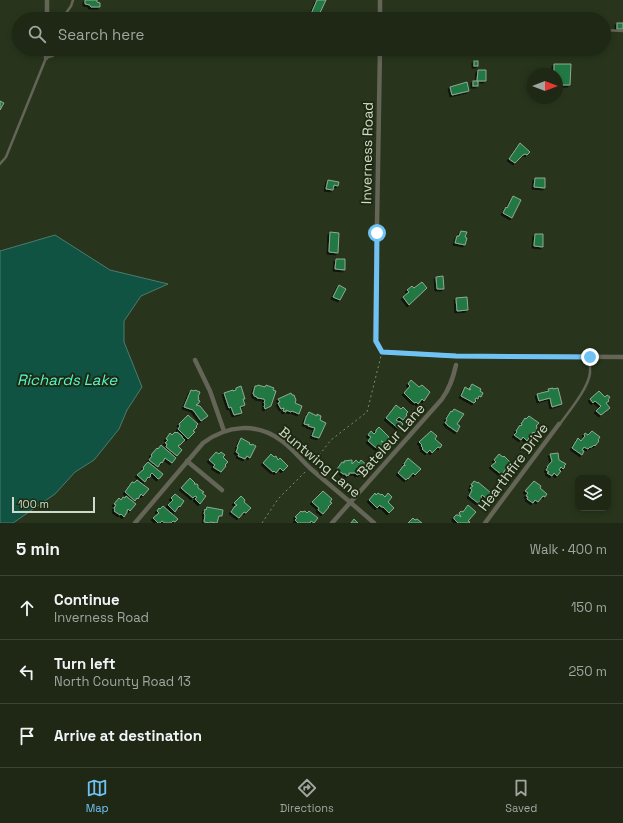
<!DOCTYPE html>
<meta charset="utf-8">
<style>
:root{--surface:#1e2815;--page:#26301e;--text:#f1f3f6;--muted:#a1a6a0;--line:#3c4434;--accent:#70c2f4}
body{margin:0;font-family:"Space Grotesk",sans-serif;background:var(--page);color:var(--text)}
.controls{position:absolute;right:12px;bottom:12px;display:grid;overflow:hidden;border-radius:8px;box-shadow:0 2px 6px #0003}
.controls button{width:36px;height:36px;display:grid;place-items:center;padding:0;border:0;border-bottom:1px solid var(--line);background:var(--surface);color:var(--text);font:20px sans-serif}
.compass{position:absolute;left:527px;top:68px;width:36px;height:36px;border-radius:50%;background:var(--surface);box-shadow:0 2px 6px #0003;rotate:90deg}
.scale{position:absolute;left:12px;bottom:10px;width:83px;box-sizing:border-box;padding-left:4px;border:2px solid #d1daca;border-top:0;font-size:11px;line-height:14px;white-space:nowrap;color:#d1daca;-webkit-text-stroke:3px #1e2b12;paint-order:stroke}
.stop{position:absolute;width:12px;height:12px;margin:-9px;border:3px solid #70c2f4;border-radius:50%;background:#fff}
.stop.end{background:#70c2f4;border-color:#fff;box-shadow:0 1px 4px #0008}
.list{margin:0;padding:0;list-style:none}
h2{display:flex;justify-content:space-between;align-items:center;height:52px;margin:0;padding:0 16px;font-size:17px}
h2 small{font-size:13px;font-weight:400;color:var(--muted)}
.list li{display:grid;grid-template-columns:26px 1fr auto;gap:12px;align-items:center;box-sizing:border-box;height:64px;padding:0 16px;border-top:1px solid var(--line)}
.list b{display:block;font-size:15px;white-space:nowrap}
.list p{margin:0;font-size:13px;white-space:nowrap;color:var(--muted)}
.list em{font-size:13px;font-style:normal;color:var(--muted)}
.icon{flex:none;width:22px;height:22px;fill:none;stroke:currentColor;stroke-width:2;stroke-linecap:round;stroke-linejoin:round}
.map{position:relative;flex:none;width:623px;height:523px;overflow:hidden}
.search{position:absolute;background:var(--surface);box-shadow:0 2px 6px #0003;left:12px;right:12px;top:12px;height:44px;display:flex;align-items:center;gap:10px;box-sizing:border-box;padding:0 14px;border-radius:22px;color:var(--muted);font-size:15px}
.sheet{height:244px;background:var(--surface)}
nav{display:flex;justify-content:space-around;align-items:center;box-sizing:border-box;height:56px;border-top:1px solid var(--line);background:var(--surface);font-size:11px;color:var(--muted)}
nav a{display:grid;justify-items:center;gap:2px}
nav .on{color:var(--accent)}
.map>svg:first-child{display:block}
.water{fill:#105343;stroke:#4a7c6c}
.building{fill:#237843;stroke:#8daa94;filter:url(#shadow)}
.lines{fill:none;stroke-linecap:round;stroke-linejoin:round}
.path{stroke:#7e8975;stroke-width:1;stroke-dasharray:2 3;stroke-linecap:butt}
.lane{stroke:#646457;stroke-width:2.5}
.street{stroke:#646457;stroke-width:4.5}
.route{stroke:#70c2f4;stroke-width:5}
.labels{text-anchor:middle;stroke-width:4;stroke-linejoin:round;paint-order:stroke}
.street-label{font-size:14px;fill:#d1daca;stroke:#1e2b12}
.water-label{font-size:15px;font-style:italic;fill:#55f7d0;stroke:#1e2b12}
</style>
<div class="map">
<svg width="623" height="523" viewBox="0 0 623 523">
<defs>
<filter id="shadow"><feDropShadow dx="-2" dy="2" stdDeviation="0" flood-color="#0009"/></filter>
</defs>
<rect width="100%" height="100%" fill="#28351c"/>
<path class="water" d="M 55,235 L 110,270 L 168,284 L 141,296 L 124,321 L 124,342 L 142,387 L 127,410 L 119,429 L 94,460 L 75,472 L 55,494 L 13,523 L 0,523 L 0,251 Z"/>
<g class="building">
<path d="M 85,0 L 97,0 L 97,2 L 100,3 L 100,7 L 91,7 L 90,6 L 90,5 L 85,4 Z"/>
<path d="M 317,0 L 326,0 L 318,17 L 311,14 Z"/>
<rect x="617" y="23" width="6" height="6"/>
<rect x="474" y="61" width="4" height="5"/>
<path d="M 554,64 L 571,64 L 570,85 L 557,85 L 557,74 L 554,74 Z"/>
<path d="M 478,70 L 486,70 L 486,81 L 477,81 Z"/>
<rect x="473" y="81" width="5" height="5"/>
<path d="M 467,82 L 469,91 L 452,95 L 450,87 Z"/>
<path d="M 0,101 L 4,103 L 0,110 Z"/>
<path d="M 520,143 L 530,152 L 527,155 L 525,154 L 523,155 L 515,163 L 509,159 Z"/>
<path d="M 535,178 L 545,178 L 545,188 L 534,187 Z"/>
<path d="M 328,180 L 339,182 L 338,186 L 334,185 L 333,190 L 326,189 Z"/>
<path d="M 513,196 L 521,200 L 512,218 L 503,213 L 506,207 L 507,208 Z"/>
<path d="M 461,231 L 467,232 L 465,237 L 467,238 L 465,245 L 455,243 L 457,236 L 459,236 Z"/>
<path d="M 330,232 L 339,233 L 338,253 L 329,252 Z"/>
<path d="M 535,234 L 543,234 L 543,247 L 534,246 Z"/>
<path d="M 336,259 L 345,259 L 345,270 L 335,269 Z"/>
<path d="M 443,276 L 444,289 L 437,289 L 436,277 Z"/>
<path d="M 422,282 L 427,288 L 409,305 L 403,297 L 409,292 L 407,290 L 412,286 L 414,288 Z"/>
<path d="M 339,285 L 346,289 L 340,300 L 333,297 Z"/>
<path d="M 467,297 L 468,310 L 457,311 L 456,298 Z"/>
<path d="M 411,380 L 419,387 L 422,385 L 430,392 L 424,401 L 422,399 L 418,404 L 416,402 L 415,403 L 412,401 L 404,393 L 410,386 L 408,384 Z"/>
<path d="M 472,384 L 481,389 L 480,391 L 483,393 L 481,397 L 479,396 L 478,399 L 476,398 L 475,400 L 476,401 L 474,403 L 461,396 L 465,387 L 470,390 L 471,389 L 469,389 Z"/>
<path d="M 258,385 L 265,387 L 266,385 L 274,388 L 273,390 L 276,391 L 271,406 L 265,409 L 264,406 L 265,405 L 264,402 L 265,401 L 264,399 L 257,398 L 257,397 L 254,396 L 254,394 L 253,394 L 255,386 L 257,386 Z"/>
<path d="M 241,386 L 245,399 L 243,399 L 245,405 L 240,407 L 242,413 L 234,415 L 231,407 L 229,408 L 224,393 L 233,390 L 233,391 L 236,390 L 236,388 Z"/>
<path d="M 553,388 L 553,389 L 558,388 L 562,404 L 552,407 L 550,398 L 539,401 L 537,394 L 549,391 L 548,389 Z"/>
<path d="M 191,390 L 194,391 L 195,390 L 200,392 L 198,397 L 199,398 L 198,400 L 200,401 L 198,404 L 197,404 L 196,405 L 200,406 L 208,416 L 201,421 L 193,410 L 184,407 Z"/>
<path d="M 599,391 L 605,397 L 607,395 L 610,397 L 608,400 L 609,401 L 606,403 L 610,408 L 601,415 L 596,411 L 601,406 L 595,401 L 593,403 L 590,399 Z"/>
<path d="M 291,393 L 292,395 L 294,395 L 296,400 L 295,403 L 302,406 L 299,414 L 292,411 L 291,412 L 286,410 L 286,412 L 283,411 L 284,408 L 281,409 L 278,403 L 280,402 L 278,399 Z"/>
<path d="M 396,405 L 401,409 L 403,407 L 408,412 L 406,414 L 407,415 L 403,420 L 399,417 L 396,420 L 399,422 L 400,421 L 403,424 L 399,429 L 386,418 Z"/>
<path d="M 454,409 L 464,414 L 457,424 L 460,426 L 457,432 L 447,425 L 447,424 L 445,423 L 447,420 L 446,419 L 451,411 L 452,412 Z"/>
<path d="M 309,412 L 317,416 L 317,414 L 321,416 L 320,420 L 326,423 L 319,438 L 312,436 L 315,428 L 308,426 L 309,424 L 308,425 L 304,424 L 306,417 Z"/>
<path d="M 188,415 L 198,424 L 196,426 L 197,427 L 193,431 L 195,432 L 188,439 L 178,429 L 180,426 L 179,424 Z"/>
<path d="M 529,416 L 539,423 L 536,426 L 537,427 L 536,431 L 534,433 L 533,432 L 527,441 L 523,437 L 521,440 L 514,435 L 517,432 L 516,431 L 520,425 L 521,426 L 522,424 L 521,424 L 525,418 L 526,419 Z"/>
<path d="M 379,427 L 389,437 L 385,443 L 381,441 L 386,444 L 381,450 L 375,447 L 368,441 L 371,437 L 368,435 L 371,431 L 374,434 L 376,432 L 376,430 Z"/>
<path d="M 431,431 L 437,436 L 435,439 L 442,445 L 440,448 L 438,447 L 432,453 L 430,450 L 427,453 L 422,449 L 423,448 L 421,446 L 422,445 L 419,442 Z"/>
<path d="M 592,431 L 600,437 L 598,440 L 599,441 L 595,446 L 594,445 L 592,447 L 590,447 L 588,449 L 584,447 L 582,450 L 584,451 L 582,455 L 572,448 L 578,438 L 581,441 L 585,436 L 584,435 L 585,433 L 588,435 Z"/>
<path d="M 175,432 L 176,433 L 177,432 L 182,436 L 182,437 L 185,440 L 180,445 L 179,445 L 178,446 L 182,450 L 177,456 L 166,447 L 167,444 L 165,443 L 168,440 L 166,439 L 170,433 L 172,435 Z"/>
<path d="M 241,438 L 250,443 L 249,444 L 252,445 L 252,444 L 256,446 L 250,458 L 247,456 L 245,459 L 238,456 L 239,454 L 236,452 L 238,447 L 237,447 Z"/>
<path d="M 161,445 L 176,458 L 172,463 L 165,458 L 164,459 L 164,460 L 162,463 L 161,462 L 158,467 L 149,460 L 152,456 L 151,455 L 157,448 L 158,449 Z"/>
<path d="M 216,452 L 219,454 L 221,452 L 225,455 L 223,457 L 228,462 L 225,465 L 226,466 L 221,472 L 213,467 L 215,465 L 209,460 Z"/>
<path d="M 558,453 L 559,460 L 566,464 L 564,466 L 565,467 L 563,469 L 561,467 L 559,470 L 561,471 L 557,476 L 554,473 L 552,476 L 547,473 L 549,472 L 546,470 L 548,467 L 547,467 L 552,461 L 550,454 Z"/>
<path d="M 271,454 L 274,457 L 276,456 L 278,460 L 280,458 L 288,466 L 283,471 L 280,468 L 276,473 L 274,471 L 273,472 L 263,463 Z"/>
<path d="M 499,454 L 503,457 L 504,456 L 512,464 L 509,469 L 507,467 L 502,475 L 491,466 L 496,462 L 494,460 Z"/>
<path d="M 408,458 L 421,469 L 415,475 L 413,473 L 408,479 L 408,478 L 406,480 L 398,473 L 404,465 L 405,466 L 405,465 L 404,464 Z"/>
<path d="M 352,460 L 352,464 L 356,460 L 359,463 L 361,460 L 368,466 L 360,475 L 359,474 L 357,475 L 355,473 L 349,473 L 349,475 L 346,476 L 346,474 L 343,474 L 337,469 L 342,462 L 344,463 L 344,461 Z"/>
<path d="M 148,462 L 163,474 L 160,478 L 158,479 L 152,473 L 150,475 L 151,476 L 149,478 L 148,477 L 145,482 L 137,475 L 144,469 L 143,468 L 145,465 Z"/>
<path d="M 190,478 L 195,483 L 194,484 L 197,484 L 198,485 L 198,488 L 204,492 L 202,493 L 206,496 L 200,504 L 195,499 L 197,497 L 195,496 L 193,498 L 181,488 Z"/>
<path d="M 137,480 L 149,489 L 143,496 L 141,494 L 138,499 L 137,498 L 135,501 L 125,492 L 132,482 L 133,482 L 134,483 Z"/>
<path d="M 474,481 L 478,483 L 478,482 L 491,493 L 486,498 L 482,495 L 481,497 L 482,498 L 478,503 L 469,496 L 472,490 L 470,488 L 473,486 L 471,485 Z"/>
<path d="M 534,481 L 541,486 L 540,488 L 547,494 L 545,497 L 543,496 L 538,502 L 535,500 L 533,503 L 527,499 L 528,497 L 526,496 L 528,493 L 525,491 Z"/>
<path d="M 323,491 L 332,499 L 330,502 L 332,503 L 328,507 L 329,507 L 323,514 L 318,510 L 319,508 L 312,502 Z"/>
<path d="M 375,493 L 376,495 L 378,493 L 381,495 L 382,494 L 385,497 L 388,493 L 392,497 L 388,502 L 394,508 L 389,513 L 383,507 L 382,507 L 380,506 L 380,505 L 377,508 L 369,500 Z"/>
<path d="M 175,494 L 184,501 L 180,507 L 179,506 L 175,512 L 168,505 L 173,500 L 171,498 Z"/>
<path d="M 126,496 L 136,504 L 130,511 L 128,509 L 127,511 L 127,512 L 126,514 L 124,517 L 121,514 L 120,515 L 114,511 L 115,510 L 114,508 L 116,505 L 114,504 L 119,498 L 121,500 L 123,497 L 125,498 Z"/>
<path d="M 241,496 L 245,500 L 244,502 L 251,508 L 246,513 L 244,512 L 239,518 L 231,512 L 235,506 L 236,506 L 237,505 L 234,503 Z"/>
<path d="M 468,505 L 476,512 L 468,521 L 470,522 L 469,523 L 458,523 L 454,519 L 454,517 L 456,515 L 458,515 L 461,517 L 459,513 L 461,511 L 463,512 Z"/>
<path d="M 163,506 L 178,519 L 175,522 L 173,521 L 171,523 L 165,523 L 162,521 L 160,523 L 158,523 L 153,518 L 159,513 L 157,511 L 159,508 L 160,509 Z"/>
<path d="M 207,507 L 223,510 L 222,516 L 219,516 L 217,523 L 210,522 L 210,523 L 204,522 L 205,515 L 204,514 L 205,509 L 206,510 Z"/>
<path d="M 301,511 L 302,512 L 305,511 L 307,513 L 309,511 L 318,518 L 314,523 L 311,521 L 310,523 L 298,523 L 295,520 L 297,518 L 295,517 Z"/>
<path d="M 413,518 L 415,520 L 417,519 L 422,523 L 408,523 Z"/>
<path d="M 354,519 L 358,523 L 351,523 Z"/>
</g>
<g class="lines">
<g class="path">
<path d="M 313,463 L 331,440 L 367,412 L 381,356"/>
<path d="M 262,523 L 278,499 L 305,472"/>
</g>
<g class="lane">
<path d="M 62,19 L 71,6 L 73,0"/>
<path d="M 604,30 L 623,31"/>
<path d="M 561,52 L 562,49"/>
<path d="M 0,164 L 6,157 L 46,58 C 52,56 57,55 59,49"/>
<path d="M 560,424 C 569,411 588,389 590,373 C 590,368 590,362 590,357"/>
</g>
<g class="street">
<path d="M 47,19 L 47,0"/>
<path d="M 380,19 L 380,0"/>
<path d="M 380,49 L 375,341 L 382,352 L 456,356 L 623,357"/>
<path d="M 46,58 L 46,49"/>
<path d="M 195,360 L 210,391 L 224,431"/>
<path d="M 187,461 L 222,490"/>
<path d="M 135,523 L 203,443 C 227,425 257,422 282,441 C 293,449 301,460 311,469 C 332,487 354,505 374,523"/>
<path d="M 332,523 L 442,399 C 450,388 453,378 456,365"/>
<path d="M 485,523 L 559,424"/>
</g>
</g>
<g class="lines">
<path class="route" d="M 377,233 L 376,341 L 382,352 L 456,356 L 590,357"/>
</g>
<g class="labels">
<g class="street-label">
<text transform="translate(367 153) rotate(-89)" y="5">Inverness Road</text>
<text transform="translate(391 440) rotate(-48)" y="5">Bateleur Lane</text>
<text transform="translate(320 462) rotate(40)" y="5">Buntwing Lane</text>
<text transform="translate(513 467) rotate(-53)" y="5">Hearthfire Drive</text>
</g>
<g class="water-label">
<text x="67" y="385">Richards Lake</text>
</g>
</g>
</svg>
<div class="controls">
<button><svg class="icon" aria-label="layers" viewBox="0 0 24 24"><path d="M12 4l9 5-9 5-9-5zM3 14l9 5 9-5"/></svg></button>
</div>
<svg class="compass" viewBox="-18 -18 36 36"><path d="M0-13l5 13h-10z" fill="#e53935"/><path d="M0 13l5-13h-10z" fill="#a1a6a0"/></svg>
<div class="scale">100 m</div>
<div class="stop" style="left:377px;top:233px"></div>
<div class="stop end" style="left:590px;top:357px"></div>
<div class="search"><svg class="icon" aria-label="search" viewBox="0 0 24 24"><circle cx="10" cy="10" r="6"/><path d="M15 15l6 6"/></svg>Search here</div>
</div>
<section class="sheet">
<h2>5 min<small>Walk · 400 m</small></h2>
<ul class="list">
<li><svg class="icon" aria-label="ahead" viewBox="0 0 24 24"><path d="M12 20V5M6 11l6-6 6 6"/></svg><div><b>Continue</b><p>Inverness Road</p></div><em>150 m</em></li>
<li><svg class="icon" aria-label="left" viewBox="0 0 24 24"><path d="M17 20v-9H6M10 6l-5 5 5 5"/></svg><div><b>Turn left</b><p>North County Road 13</p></div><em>250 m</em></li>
<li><svg class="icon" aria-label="arrive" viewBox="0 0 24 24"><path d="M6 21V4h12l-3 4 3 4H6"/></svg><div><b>Arrive at destination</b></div></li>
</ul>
</section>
<nav>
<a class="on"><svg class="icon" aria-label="map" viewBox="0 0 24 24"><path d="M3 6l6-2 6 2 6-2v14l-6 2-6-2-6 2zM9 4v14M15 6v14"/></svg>Map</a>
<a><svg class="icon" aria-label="directions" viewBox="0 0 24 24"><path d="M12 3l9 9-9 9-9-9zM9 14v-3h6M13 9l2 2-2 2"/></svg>Directions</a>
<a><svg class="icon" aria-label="saved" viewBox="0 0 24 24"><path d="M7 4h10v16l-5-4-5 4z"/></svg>Saved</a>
</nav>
